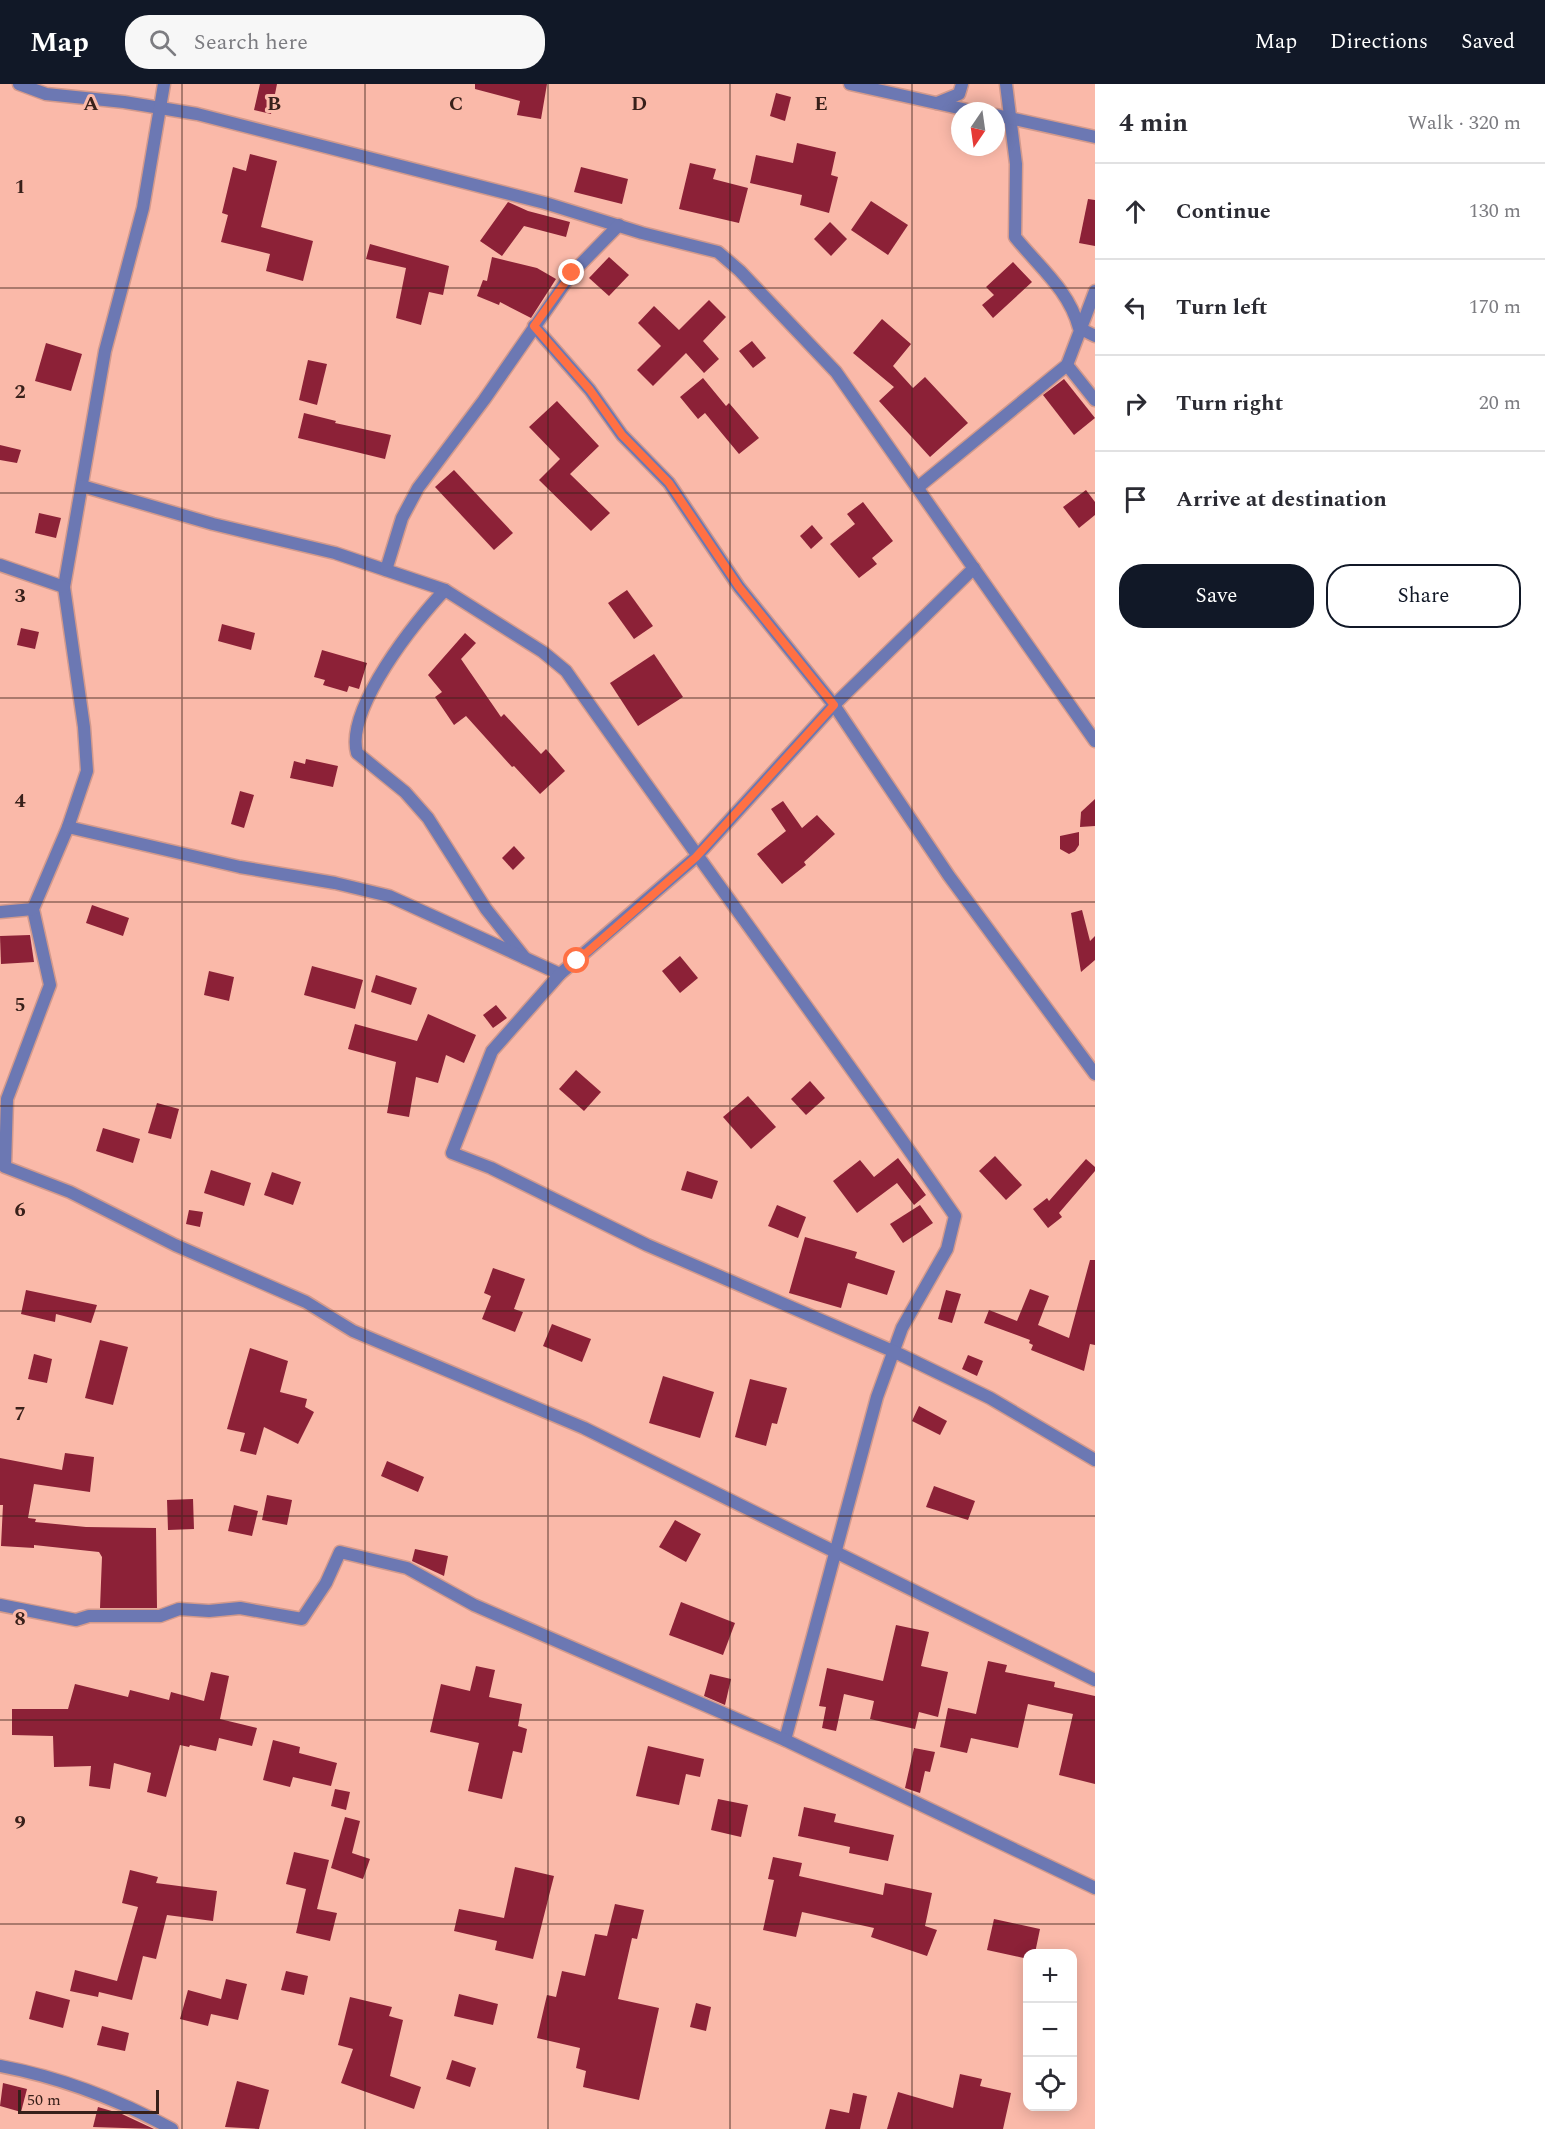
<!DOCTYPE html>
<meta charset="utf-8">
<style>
:root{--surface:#fff;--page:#f7f7f7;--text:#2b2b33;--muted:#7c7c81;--line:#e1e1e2;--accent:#111827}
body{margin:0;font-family:Spectral,serif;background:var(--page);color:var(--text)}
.controls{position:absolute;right:18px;bottom:18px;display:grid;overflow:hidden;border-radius:12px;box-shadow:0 3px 15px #0003}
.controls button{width:54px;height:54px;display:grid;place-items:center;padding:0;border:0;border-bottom:2px solid var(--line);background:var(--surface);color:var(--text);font:30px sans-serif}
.compass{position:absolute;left:951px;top:18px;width:54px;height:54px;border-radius:50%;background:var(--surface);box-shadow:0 3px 15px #0003;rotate:193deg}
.scale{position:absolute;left:18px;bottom:15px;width:141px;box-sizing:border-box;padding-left:6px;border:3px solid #38201a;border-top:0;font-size:16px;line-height:21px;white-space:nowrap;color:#38201a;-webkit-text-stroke:4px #fab9a9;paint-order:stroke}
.stop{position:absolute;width:18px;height:18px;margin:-14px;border:4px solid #ff7043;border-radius:50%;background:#fff}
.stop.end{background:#ff7043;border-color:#fff;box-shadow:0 2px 6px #0008}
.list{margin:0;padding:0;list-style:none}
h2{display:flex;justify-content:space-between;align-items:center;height:78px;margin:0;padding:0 24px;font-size:26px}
h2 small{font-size:20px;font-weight:400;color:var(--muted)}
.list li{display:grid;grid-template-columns:39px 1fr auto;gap:18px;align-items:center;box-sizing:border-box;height:96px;padding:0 24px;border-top:2px solid var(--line)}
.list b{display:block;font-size:22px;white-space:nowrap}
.list em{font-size:20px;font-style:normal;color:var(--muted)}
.actions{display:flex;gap:12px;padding:18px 24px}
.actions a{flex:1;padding:14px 0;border:2px solid var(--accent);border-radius:24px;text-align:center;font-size:21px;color:var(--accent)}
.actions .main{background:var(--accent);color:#fff}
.icon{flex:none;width:33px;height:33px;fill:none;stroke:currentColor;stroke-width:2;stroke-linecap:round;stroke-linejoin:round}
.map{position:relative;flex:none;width:1095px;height:2045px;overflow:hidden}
header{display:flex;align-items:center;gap:36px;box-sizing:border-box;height:84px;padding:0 30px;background:var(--accent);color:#fff}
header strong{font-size:28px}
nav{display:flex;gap:33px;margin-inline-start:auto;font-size:21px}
.search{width:420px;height:54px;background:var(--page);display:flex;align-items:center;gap:15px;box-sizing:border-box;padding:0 21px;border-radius:24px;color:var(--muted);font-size:22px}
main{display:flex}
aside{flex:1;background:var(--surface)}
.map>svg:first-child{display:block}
.building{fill:#8c2137}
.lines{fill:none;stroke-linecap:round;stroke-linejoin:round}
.minor-casing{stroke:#d39a8c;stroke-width:15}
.minor{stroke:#6c78b3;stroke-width:12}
.route{stroke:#ff7043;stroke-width:8}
.grid{fill:none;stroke:#38201a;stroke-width:1.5;stroke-opacity:0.55}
.grid-label{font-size:20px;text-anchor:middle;font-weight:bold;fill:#38201a;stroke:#fab9a9;stroke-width:6;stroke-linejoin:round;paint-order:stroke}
</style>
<header>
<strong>Map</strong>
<div class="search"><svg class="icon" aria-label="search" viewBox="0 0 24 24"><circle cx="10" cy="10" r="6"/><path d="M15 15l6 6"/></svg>Search here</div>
<nav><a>Map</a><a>Directions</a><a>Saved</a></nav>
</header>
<main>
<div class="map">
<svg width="1095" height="2045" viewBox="0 0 1095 2045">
<rect width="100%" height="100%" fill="#fab9a9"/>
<g class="building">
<path d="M 260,0 L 277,0 L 271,30 L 254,26 Z"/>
<path d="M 475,0 L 547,0 L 541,35 L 517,31 L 520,17 L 475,5 Z"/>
<path d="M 776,9 L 791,13 L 785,37 L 770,32 Z"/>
<path d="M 797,59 L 836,68 L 831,91 L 838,93 L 829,129 L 800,121 L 802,111 L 750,99 L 756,71 L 793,79 Z"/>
<path d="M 250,70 L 277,77 L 261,143 L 313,157 L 303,197 L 266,187 L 270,170 L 221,158 L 228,131 L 222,129 L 233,83 L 246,87 Z"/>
<path d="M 690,79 L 716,85 L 713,95 L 748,104 L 739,139 L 679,125 Z"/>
<path d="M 581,83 L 628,95 L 622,120 L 574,108 Z"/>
<path d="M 1088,115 L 1095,116 L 1095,162 L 1079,159 Z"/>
<path d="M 871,117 L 908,141 L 888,171 L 851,146 Z"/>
<path d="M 508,118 L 528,127 L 570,138 L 566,153 L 524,142 L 502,172 L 480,157 Z"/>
<path d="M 830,138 L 847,155 L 831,172 L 814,155 Z"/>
<path d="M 370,160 L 449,182 L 443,211 L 429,208 L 421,241 L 396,234 L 406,184 L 366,175 Z"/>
<path d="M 492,173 L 537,184 L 556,195 L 531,234 L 500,218 L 499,221 L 477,212 L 483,196 L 487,197 Z"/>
<path d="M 609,173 L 629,191 L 609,212 L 589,194 Z"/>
<path d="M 1013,178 L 1032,198 L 993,234 L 982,221 L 994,211 L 986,203 Z"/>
<path d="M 709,216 L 726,233 L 703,257 L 719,275 L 704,289 L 686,269 L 653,302 L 637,286 L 661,262 L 638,239 L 654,222 L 679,246 Z"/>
<path d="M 882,235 L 911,260 L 893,282 L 913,304 L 925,293 L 968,339 L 930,373 L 879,317 L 894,303 L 853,269 Z"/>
<path d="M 752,257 L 766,274 L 753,284 L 739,267 Z"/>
<path d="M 46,259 L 82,270 L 71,307 L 35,297 Z"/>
<path d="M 308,276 L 327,280 L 317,321 L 299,316 Z"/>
<path d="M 703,294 L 726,322 L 729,319 L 759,354 L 739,370 L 705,329 L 698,335 L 680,313 Z"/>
<path d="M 1064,295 L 1095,334 L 1074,351 L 1043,311 Z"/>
<path d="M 557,317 L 599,362 L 570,390 L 610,429 L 591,447 L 539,396 L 560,375 L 529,343 Z"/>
<path d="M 304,329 L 336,337 L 335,339 L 391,351 L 385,375 L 298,354 Z"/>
<path d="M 0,361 L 21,366 L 17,379 L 0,376 Z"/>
<path d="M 454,386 L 513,449 L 494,466 L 435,403 Z"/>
<path d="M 1086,406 L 1095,418 L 1095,431 L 1079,444 L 1063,423 Z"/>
<path d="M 863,418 L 893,457 L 872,474 L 877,480 L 859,494 L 830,460 L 855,440 L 847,430 Z"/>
<path d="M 39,429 L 61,434 L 56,454 L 35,449 Z"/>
<path d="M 812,441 L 823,454 L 811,465 L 800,452 Z"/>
<path d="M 627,506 L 653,542 L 634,555 L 608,519 Z"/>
<path d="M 222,540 L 255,549 L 251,566 L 218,557 Z"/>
<path d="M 21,544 L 39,548 L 35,565 L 17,561 Z"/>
<path d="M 465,549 L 476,559 L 461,575 L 501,633 L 504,630 L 541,670 L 546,665 L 565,687 L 540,710 L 514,682 L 512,683 L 466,632 L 454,641 L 435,613 L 442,608 L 428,591 Z"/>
<path d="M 322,566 L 367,579 L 359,605 L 349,602 L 347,608 L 323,601 L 325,596 L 314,593 Z"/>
<path d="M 654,570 L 683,613 L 638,642 L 610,599 Z"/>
<path d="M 306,675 L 338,682 L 333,703 L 290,694 L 294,677 L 305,680 Z"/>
<path d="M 240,707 L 254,711 L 244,744 L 231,740 Z"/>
<path d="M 1095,715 L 1095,742 L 1080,743 L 1081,728 Z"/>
<path d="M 783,717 L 802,744 L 817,731 L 835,750 L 804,778 L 806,781 L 782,800 L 757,770 L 786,747 L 771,725 Z"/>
<path d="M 1079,748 L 1079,761 L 1075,767 L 1069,770 L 1060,765 L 1060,752 Z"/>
<path d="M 514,762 L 525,774 L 513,786 L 502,774 Z"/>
<path d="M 92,821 L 129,834 L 123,852 L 86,839 Z"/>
<path d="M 1082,826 L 1090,857 L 1095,852 L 1095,876 L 1081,888 L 1071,829 Z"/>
<path d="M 30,851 L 34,878 L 1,880 L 0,852 Z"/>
<path d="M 680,872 L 698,894 L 680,909 L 662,887 Z"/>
<path d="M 312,882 L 363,896 L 355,925 L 304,911 Z"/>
<path d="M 209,887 L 234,893 L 229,917 L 204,911 Z"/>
<path d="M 376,891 L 417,904 L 411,921 L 371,908 Z"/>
<path d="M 496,921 L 507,934 L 493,944 L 483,931 Z"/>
<path d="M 428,930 L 476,951 L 464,979 L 446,971 L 438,999 L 416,993 L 409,1033 L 387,1029 L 396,978 L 348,965 L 355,940 L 417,957 Z"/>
<path d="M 576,986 L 601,1008 L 584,1027 L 559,1005 Z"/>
<path d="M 810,997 L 825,1014 L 806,1031 L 791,1015 Z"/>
<path d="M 748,1012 L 776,1043 L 751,1065 L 723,1033 Z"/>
<path d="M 157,1019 L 179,1025 L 171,1055 L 148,1049 Z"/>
<path d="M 103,1044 L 140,1055 L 133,1079 L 96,1067 Z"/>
<path d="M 995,1072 L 1022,1101 L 1006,1116 L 979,1087 Z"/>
<path d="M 898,1074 L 926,1111 L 914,1121 L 897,1099 L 857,1129 L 833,1097 L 860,1076 L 874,1093 Z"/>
<path d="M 1086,1075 L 1095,1083 L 1095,1087 L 1059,1129 L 1062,1133 L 1048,1144 L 1033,1125 L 1047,1114 L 1049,1117 Z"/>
<path d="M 211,1086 L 251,1099 L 244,1122 L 204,1109 Z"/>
<path d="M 687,1087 L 718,1097 L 712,1115 L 681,1106 Z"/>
<path d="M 272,1088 L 301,1098 L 293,1121 L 264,1111 Z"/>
<path d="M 777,1121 L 806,1133 L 798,1154 L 768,1142 Z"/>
<path d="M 920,1121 L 933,1139 L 903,1159 L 890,1140 Z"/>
<path d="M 189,1126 L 203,1128 L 200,1143 L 186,1140 Z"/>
<path d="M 805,1153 L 857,1168 L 855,1174 L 895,1187 L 887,1211 L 848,1199 L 841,1224 L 789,1209 Z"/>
<path d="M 1090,1176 L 1095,1176 L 1095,1261 L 1090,1260 L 1084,1287 L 1031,1266 L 1033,1261 L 1029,1259 L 1030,1256 L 984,1239 L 989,1226 L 1017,1237 L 1030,1205 L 1049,1212 L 1038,1241 L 1069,1254 Z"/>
<path d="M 493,1184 L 525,1195 L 514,1225 L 523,1228 L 515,1248 L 482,1235 L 491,1212 L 484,1209 Z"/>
<path d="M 26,1206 L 97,1221 L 91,1239 L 56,1230 L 55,1238 L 21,1230 Z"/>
<path d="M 946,1206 L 961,1210 L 952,1239 L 938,1235 Z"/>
<path d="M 552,1240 L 591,1255 L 582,1278 L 543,1262 Z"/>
<path d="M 100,1256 L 128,1263 L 113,1321 L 85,1314 Z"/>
<path d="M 250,1264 L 288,1277 L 280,1308 L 307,1315 L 305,1323 L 314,1328 L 298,1360 L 264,1343 L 256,1371 L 240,1367 L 245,1349 L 227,1345 Z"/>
<path d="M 34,1270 L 52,1275 L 47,1299 L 28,1295 Z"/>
<path d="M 968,1271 L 983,1277 L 977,1292 L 962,1285 Z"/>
<path d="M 663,1292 L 714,1308 L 700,1354 L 649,1339 Z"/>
<path d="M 750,1295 L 787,1304 L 777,1340 L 772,1339 L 766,1362 L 735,1353 Z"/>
<path d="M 919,1322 L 947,1337 L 940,1351 L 912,1337 Z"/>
<path d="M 65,1369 L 94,1373 L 90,1408 L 34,1400 L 28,1434 L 36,1435 L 35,1438 L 86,1443 L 156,1444 L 157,1524 L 100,1524 L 102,1473 L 99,1468 L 34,1461 L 34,1464 L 1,1462 L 3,1421 L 0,1421 L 0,1374 L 62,1386 Z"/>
<path d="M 387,1377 L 424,1393 L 418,1408 L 381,1392 Z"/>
<path d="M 934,1402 L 975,1417 L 968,1436 L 926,1423 Z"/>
<path d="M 267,1411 L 292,1416 L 287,1441 L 262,1436 Z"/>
<path d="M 193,1415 L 194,1445 L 168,1446 L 167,1416 Z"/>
<path d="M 234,1421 L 258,1427 L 252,1452 L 228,1447 Z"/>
<path d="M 675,1436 L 701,1450 L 686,1478 L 659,1463 Z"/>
<path d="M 415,1465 L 448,1472 L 444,1492 L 412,1477 Z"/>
<path d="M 681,1518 L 735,1539 L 723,1571 L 669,1551 Z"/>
<path d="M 896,1541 L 929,1548 L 921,1582 L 948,1588 L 938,1633 L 919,1628 L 915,1645 L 870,1635 L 874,1617 L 844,1610 L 836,1647 L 822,1644 L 826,1623 L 819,1622 L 827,1584 L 883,1597 Z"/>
<path d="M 988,1577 L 1007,1581 L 1005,1588 L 1055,1598 L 1054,1603 L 1095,1612 L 1095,1700 L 1059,1691 L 1073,1630 L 1028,1620 L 1018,1664 L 971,1654 L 967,1669 L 940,1663 L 948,1624 L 976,1630 Z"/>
<path d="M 476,1582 L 495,1586 L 489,1613 L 522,1620 L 518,1642 L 527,1645 L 522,1669 L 513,1667 L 502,1715 L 468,1707 L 479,1659 L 430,1648 L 441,1600 L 470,1607 Z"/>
<path d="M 211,1588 L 229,1592 L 220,1635 L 257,1644 L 252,1662 L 219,1654 L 216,1667 L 190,1661 L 189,1663 L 180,1661 L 166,1713 L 147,1708 L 151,1689 L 114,1679 L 110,1705 L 89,1702 L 91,1682 L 54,1683 L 53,1652 L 12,1651 L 12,1625 L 68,1625 L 75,1600 L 128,1613 L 130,1606 L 169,1616 L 171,1608 L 204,1617 Z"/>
<path d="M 710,1590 L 731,1595 L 725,1621 L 704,1612 Z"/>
<path d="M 273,1656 L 300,1663 L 299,1669 L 337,1679 L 331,1702 L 293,1693 L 290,1703 L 263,1696 Z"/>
<path d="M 648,1662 L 704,1675 L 700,1693 L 686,1690 L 679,1721 L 636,1712 Z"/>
<path d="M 914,1664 L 935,1668 L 930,1688 L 925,1687 L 920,1709 L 905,1704 Z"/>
<path d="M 335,1705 L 350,1708 L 346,1726 L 331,1722 Z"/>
<path d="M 718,1715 L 748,1721 L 741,1753 L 711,1746 Z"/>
<path d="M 804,1723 L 836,1730 L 834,1738 L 894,1751 L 888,1777 L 849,1769 L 850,1763 L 798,1752 Z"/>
<path d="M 345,1733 L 360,1737 L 352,1769 L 370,1775 L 363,1795 L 331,1784 Z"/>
<path d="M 294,1768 L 329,1776 L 317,1825 L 337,1829 L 330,1857 L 296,1849 L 306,1805 L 286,1800 Z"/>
<path d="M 773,1773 L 802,1779 L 799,1792 L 883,1811 L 885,1799 L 932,1809 L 925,1842 L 937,1846 L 927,1872 L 871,1853 L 874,1844 L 802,1828 L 796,1853 L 763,1846 L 774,1796 L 768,1795 Z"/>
<path d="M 515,1783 L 554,1792 L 533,1875 L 495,1866 L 497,1857 L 454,1847 L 459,1825 L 504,1834 Z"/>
<path d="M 130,1786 L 158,1793 L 156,1799 L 217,1807 L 213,1837 L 167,1831 L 156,1875 L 143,1872 L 132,1916 L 99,1908 L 98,1913 L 70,1907 L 75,1886 L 117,1897 L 138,1823 L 122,1819 Z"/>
<path d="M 615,1820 L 644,1826 L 637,1855 L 632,1854 L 618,1915 L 659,1924 L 639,2016 L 583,2003 L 586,1987 L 576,1984 L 580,1964 L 537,1954 L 547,1911 L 556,1913 L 562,1887 L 585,1892 L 595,1850 L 607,1852 Z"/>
<path d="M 994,1835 L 1040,1845 L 1035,1869 L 1028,1869 L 1028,1875 L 987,1866 Z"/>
<path d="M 286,1887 L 308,1892 L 304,1911 L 281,1906 Z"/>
<path d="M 226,1895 L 247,1900 L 238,1936 L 211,1930 L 208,1942 L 180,1935 L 188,1906 L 221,1915 Z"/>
<path d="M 36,1907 L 70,1916 L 63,1944 L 29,1935 Z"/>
<path d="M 459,1910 L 498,1920 L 493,1941 L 454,1932 Z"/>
<path d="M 350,1913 L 392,1923 L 389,1932 L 403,1936 L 390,1992 L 421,2003 L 414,2025 L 341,1999 L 353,1965 L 338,1961 Z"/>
<path d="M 696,1919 L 711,1923 L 706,1947 L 690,1943 Z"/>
<path d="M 102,1942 L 129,1949 L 125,1967 L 97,1961 Z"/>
<path d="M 452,1976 L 476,1984 L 470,2003 L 446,1995 Z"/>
<path d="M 960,1990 L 982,1995 L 980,2002 L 1011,2009 L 1003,2045 L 887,2045 L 898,2008 L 953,2024 Z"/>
<path d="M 237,1997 L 269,2006 L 259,2045 L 225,2043 Z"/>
<path d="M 3,1999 L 27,2005 L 21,2028 L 0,2022 Z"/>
<path d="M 853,2009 L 867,2012 L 860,2045 L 825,2045 L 830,2025 L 849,2029 Z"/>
<path d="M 98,2023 L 122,2030 L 154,2045 L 93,2043 Z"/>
</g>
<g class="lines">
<g class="minor-casing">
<g id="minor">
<path d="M 19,0 L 46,10 L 124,18 L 197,30 L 545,119 L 642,149 L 718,168 L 740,187 L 836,288 L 1095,657"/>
<path d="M 164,0 L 143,124 L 105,267 L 64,503 L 84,643 L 87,687 L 68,743 L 33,825 L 50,901 L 7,1015 L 5,1083 L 70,1108 L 175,1161 L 306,1218 L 353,1247 L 584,1344 L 1095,1596"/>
<path d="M 850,0 L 972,27"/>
<path d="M 1006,0 L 1016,80 L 1015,153 C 1039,183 1069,206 1079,244 L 1095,252"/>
<path d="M 937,19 L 959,10 L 962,0"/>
<path d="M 996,31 L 1095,53"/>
<path d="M 534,242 L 590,306 L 622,351 L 669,399 L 739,503 L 834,621 L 949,792 L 1095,990"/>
<path d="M 1067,281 L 1095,316"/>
<path d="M 82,402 L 213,440 L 335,469 L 445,506 L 543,568 L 566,587 C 694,770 828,948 955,1132 L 947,1165 L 902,1244 L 877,1313 L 785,1656"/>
<path d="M 917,404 L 1067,281 L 1095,207"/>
<path d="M 0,481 L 64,503"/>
<path d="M 386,486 L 402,434 L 418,404 L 484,316 L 572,189 L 619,141"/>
<path d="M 445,506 C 416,536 345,625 357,669 L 405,708 L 428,734 L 486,825 L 525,874"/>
<path d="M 68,743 L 240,783 L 335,799 L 389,812 L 560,890 L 696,773 L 834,621 L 974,484"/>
<path d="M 0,828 L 33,825"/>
<path d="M 560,890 L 492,967 L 452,1069 L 491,1084 L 647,1161 L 895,1268 L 990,1314 L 1095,1376"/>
<path d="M 0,1521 L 76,1536 L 89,1532 L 160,1532 L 179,1525 L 209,1527 L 240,1524 L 302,1535 L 326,1499 L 340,1468 L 407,1484 L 474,1521 L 785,1656 L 1095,1804"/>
<path d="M 0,1982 C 59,1993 119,2016 172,2045"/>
</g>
</g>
<use href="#minor" class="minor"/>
</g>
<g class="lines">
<path class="route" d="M 572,189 L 534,242 L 590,306 L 622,351 L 669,399 L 739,503 L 834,621 L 696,773 L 577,877"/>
</g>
<path class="grid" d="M 182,0 L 182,2045M 365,0 L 365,2045M 548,0 L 548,2045M 730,0 L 730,2045M 912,0 L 912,2045M 0,204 L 1095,204M 0,409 L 1095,409M 0,614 L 1095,614M 0,818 L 1095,818M 0,1022 L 1095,1022M 0,1227 L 1095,1227M 0,1432 L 1095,1432M 0,1636 L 1095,1636M 0,1840 L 1095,1840"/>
<g class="grid-label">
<text x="91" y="26">A</text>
<text x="274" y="26">B</text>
<text x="456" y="26">C</text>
<text x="639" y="26">D</text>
<text x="821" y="26">E</text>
<text x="20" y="109">1</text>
<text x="20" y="314">2</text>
<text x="20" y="518">3</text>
<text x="20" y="723">4</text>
<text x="20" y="927">5</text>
<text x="20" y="1132">6</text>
<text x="20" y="1336">7</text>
<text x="20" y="1541">8</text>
<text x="20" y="1745">9</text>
</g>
</svg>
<div class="controls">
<button>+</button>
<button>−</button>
<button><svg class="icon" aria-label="locate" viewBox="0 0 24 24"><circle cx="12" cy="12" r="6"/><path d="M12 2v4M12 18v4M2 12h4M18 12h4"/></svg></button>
</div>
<svg class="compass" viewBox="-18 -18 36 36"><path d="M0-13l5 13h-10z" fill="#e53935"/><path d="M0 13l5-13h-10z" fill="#7c7c81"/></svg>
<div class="scale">50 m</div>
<div class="stop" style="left:577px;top:877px"></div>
<div class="stop end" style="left:572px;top:189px"></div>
</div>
<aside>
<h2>4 min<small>Walk · 320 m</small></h2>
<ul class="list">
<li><svg class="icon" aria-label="ahead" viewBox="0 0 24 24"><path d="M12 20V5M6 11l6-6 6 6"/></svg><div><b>Continue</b></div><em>130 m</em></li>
<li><svg class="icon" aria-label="left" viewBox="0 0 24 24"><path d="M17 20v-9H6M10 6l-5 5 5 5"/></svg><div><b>Turn left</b></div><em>170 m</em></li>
<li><svg class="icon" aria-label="right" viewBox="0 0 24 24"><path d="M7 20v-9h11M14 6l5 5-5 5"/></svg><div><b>Turn right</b></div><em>20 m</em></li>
<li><svg class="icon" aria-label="arrive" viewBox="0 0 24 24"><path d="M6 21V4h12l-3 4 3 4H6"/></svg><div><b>Arrive at destination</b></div></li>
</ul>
<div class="actions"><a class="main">Save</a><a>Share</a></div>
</aside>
</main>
